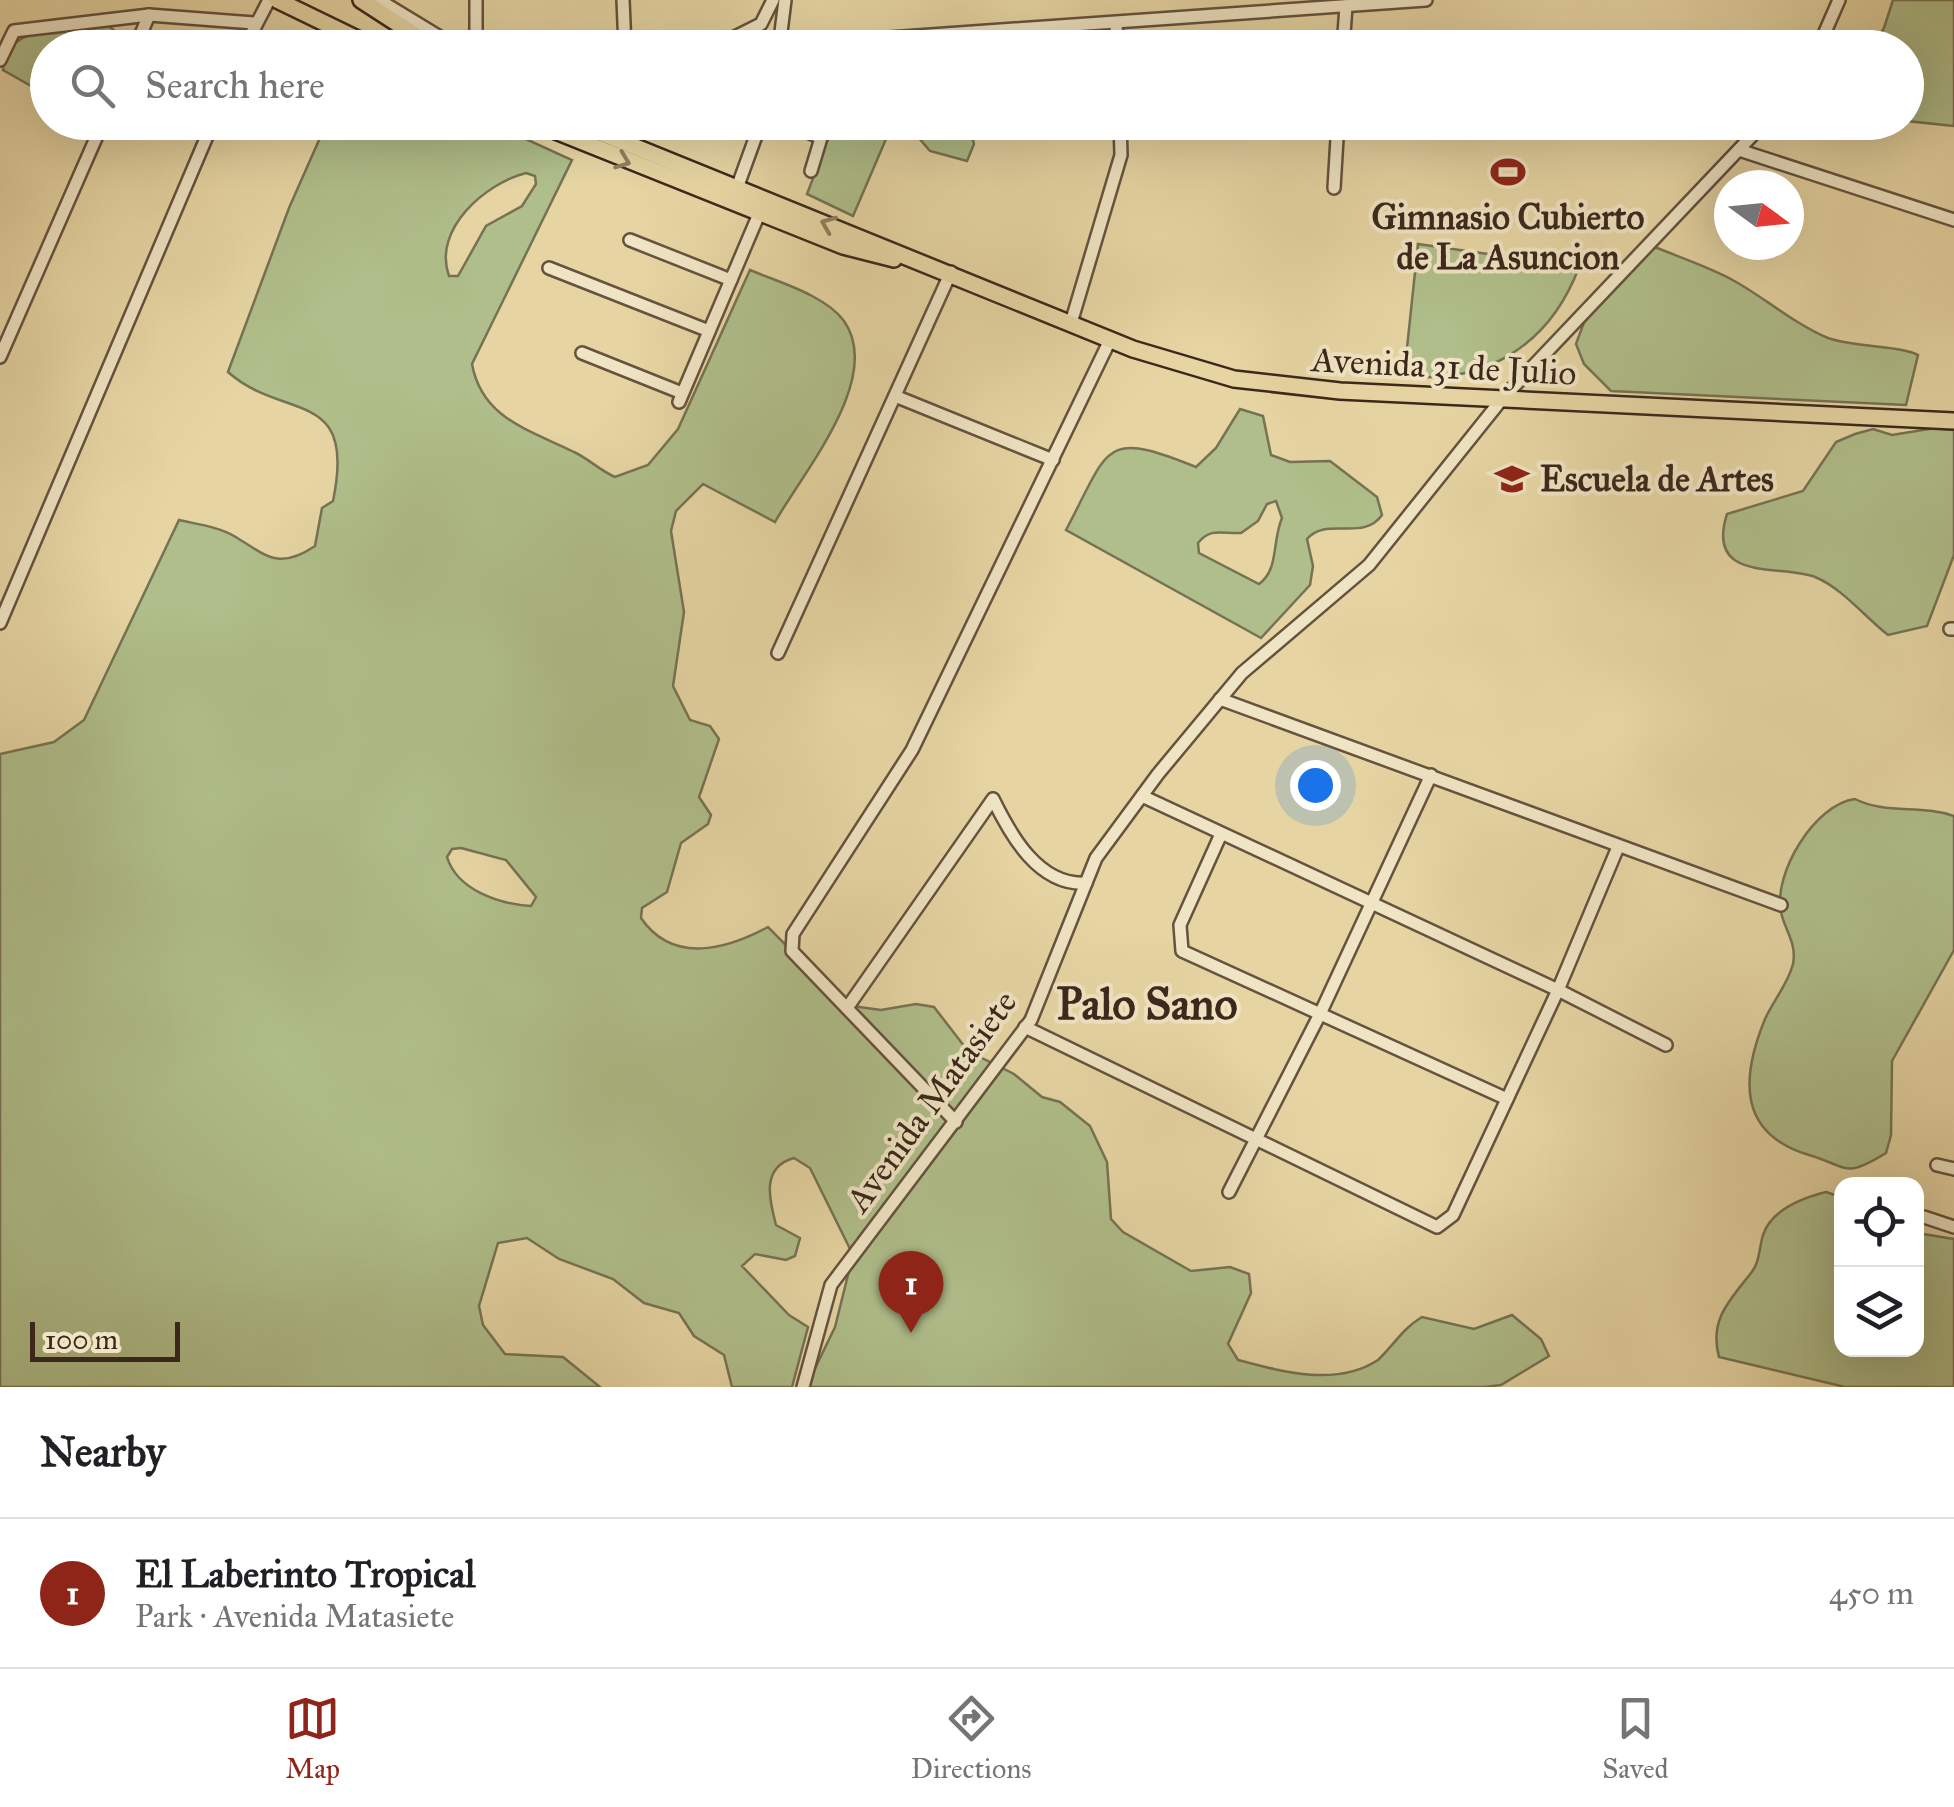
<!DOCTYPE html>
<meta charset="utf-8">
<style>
:root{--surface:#fff;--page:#f6f6f6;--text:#202124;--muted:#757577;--line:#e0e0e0;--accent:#8f2418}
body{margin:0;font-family:"IM FELL Great Primer",serif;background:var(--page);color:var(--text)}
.controls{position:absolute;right:30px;bottom:30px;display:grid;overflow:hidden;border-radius:20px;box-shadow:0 10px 40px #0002}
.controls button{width:90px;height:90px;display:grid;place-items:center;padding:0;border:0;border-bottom:2px solid var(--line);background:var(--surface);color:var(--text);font:50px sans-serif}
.compass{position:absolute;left:1714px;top:170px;width:90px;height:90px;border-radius:50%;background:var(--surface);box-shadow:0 10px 40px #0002;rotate:105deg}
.scale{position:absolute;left:30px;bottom:25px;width:150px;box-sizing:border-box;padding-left:10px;border:5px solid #3c271c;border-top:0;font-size:28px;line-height:35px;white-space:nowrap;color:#3c271c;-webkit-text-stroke:8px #efe4c3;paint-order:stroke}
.you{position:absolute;left:1315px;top:785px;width:35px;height:35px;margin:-25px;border:8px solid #fff;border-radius:50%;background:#1a73e8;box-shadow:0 0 0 15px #1a73e833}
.badge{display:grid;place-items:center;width:65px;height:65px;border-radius:50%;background:var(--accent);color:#fff;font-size:32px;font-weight:700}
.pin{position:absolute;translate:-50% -82px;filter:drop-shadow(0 2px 5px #0008)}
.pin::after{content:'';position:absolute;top:52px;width:35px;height:30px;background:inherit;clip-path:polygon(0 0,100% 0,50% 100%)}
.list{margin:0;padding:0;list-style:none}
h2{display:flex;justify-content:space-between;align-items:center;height:130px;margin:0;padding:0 40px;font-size:42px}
h2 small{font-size:32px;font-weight:400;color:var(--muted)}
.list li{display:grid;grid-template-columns:65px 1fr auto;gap:30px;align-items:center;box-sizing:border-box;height:150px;padding:0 40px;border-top:2px solid var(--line)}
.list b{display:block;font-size:38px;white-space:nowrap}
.list p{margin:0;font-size:32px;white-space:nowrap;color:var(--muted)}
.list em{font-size:32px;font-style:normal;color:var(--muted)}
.icon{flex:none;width:55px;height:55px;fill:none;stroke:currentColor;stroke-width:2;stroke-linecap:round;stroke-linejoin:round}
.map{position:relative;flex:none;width:1954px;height:1387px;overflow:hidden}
.search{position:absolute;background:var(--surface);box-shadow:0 10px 40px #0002;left:30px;right:30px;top:30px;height:110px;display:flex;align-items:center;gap:25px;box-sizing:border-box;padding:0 35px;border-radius:55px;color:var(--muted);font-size:38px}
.sheet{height:280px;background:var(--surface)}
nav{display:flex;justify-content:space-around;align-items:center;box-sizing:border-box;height:140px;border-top:2px solid var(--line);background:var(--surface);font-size:28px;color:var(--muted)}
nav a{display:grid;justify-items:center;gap:5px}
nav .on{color:var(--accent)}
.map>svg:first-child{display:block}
.green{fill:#afbe8a;stroke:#767253;stroke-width:2.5;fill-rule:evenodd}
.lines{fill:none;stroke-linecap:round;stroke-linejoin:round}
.minor-casing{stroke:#66523e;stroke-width:16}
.major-casing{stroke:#3c271c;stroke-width:20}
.minor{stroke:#efe4c3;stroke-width:11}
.major{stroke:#e6d5a3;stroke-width:15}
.oneway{stroke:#917e60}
.labels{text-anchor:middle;stroke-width:8;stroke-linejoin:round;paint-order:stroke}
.poi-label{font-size:35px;font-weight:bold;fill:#3c271c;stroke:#efe4c3}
.street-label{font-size:35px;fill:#3c271c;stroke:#efe4c3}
.district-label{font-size:45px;font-weight:bold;fill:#3c271c;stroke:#efe4c3}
</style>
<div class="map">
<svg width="1954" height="1387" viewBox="0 0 1954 1387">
<rect width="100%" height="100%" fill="#e6d5a3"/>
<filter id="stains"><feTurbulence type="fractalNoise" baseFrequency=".002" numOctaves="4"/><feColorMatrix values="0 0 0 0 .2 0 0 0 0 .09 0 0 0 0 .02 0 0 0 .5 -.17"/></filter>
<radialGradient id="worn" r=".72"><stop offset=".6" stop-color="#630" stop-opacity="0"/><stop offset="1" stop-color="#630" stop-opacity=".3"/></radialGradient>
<g class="green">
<path d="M 1893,0 L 1954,0 L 1954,126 L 1907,121 L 1906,48 L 1872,47 L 1884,28 Z"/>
<path d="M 105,24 L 114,30 L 120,47 L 48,48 L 47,95 L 3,70 L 5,51 C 32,24 68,27 105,24 Z"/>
<path d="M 975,38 L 976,47 L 876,47 Z"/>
<path d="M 327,122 L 491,123 L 572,160 L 472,364 C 482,419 530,430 574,452 C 589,459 599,470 615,477 L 648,465 L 678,429 L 750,270 C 778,282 825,295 844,321 C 884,378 803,472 775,522 L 703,484 L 676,511 L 671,531 L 684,612 L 673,686 L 690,720 L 710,726 L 719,739 L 699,797 L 711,815 L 708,824 L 681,843 L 667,892 L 642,908 L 641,918 C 673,965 727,949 768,927 L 845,1005 L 881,1010 L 916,1004 L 934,1007 L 968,1051 L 1014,1074 L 1042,1097 L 1060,1102 L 1090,1126 L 1107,1162 L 1111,1219 L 1123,1232 L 1191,1271 L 1230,1267 L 1249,1274 L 1251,1293 L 1228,1344 L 1238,1360 C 1283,1372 1337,1387 1378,1360 C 1394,1345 1402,1329 1422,1317 L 1474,1329 L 1512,1315 L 1541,1339 L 1549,1356 L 1501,1385 L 1485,1387 L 806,1387 L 835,1327 L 853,1255 L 810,1168 L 794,1158 C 761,1167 769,1199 776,1225 L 800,1238 L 795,1256 L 786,1260 L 755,1254 L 742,1266 L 789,1315 L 808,1327 L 792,1387 L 732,1387 L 724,1355 L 694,1336 L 679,1313 L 644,1303 L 613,1279 L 559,1259 L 527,1238 L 498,1243 L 479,1306 L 483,1325 L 505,1354 L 563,1357 L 600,1387 L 0,1387 L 0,754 L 54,742 L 84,720 L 179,520 C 196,524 219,527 234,536 C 266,555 278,571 315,546 L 322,508 L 333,501 C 357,386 284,422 228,372 L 289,208 ZM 526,173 L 535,176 L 536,184 L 522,206 L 486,226 L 458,276 L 449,276 C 432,229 486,183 526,173 ZM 461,848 L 506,860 L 536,897 L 531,906 C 499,904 457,890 447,857 L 452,849 Z"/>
<path d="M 968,122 L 974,144 L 967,161 L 930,151 L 911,129 L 892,125 L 853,216 L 807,194 L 834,123 Z"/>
<path d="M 1418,244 L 1579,267 C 1550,345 1485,385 1404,376 Z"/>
<path d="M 1650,245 C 1676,256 1704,265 1729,278 C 1760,294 1794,324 1828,338 C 1852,347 1904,346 1918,355 L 1906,405 L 1611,391 L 1584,364 L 1576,344 L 1586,317 Z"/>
<path d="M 1240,409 L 1263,416 L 1271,455 L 1290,462 L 1330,461 L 1377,497 L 1382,515 C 1363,542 1327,516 1307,539 L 1313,566 L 1310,585 L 1261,638 L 1066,530 C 1110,447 1102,429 1196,467 L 1216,448 ZM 1276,501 L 1282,518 C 1272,541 1279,570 1259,584 L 1199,553 L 1198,543 C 1211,527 1222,534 1241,533 L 1258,521 L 1267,504 Z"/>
<path d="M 1935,428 L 1954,430 L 1954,555 L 1927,626 L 1888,635 C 1865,617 1842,588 1815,577 C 1780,564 1705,583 1727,514 L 1803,491 L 1836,442 L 1855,434 L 1873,429 L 1892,435 Z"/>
<path d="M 1855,799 C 1887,815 1920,804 1954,816 L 1954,950 L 1892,1061 L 1891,1135 L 1886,1153 C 1844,1179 1849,1167 1809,1155 C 1739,1134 1740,1080 1765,1019 C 1773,1001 1788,984 1793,964 C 1797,943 1785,931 1781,912 C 1773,873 1815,804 1855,799 Z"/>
<path d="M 1826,1192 L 1841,1197 L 1842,1350 L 1916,1350 L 1917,1233 L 1954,1239 L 1954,1387 L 1845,1387 L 1719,1357 C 1709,1320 1729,1301 1751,1273 C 1760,1262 1759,1248 1763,1235 C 1772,1209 1802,1198 1826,1192 Z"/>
</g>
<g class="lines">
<g class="minor-casing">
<g id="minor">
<path d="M 379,0 L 458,48"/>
<path d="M 476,0 L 476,48"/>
<path d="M 623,0 L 625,47"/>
<path d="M 1116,23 L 1117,48"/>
<path d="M 731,39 L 761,24 L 773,0"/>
<path d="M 135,48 L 149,15"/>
<path d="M 244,48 L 269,0"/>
<path d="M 609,48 L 824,40"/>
<path d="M 779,48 L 785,0"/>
<path d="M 814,48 L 889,38 L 1426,0"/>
<path d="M 1343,48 L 1346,6"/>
<path d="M 1818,48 L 1839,0"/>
<path d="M 0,60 L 14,31 L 149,15 L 254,23"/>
<path d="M 786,122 L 821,138 L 811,171"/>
<path d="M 1739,150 L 1954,220"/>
<path d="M 737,188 L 761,122"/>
<path d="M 1334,188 L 1338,122"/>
<path d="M 630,240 L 731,280"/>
<path d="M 549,268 L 709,331"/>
<path d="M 1071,323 L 1121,155 L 1120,122"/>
<path d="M 582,353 L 682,393"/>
<path d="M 0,357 L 103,122"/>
<path d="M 895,396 L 1053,460"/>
<path d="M 679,402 L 759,214"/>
<path d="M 0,623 L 213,122"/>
<path d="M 1950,629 L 1954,629"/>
<path d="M 778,653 L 951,272"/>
<path d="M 1220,699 L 1781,905"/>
<path d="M 1142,796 L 1558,990 L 1666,1045"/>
<path d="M 1221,834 L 1180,925 L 1182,951 L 1507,1099"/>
<path d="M 847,1008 L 993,799 C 1011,836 1039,886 1086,883"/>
<path d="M 1025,1027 L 1437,1227 L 1453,1215 L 1558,990 L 1618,847"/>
<path d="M 956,1122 L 792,951 L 793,934 L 912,750 L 1110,340"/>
<path d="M 1937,1165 L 1954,1169"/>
<path d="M 1229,1192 L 1320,1014 L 1431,775"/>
<path d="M 1924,1217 L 1954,1227"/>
<path d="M 803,1387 L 831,1285 L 1031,1020 L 1096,858 L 1158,774 L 1242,673 L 1369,565 L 1502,399 L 1765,122"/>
</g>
</g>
<g class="major-casing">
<g id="major">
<path d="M 277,0 L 376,48"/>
<path d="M 361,0 L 435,48"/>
<path d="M 533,122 L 843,246 L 894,259"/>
<path d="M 574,122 L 1133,349 L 1234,379 L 1340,391 L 1954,421"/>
<path d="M 615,122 L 632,143"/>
</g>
</g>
<use href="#minor" class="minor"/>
<use href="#major" class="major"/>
</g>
<defs><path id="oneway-chevron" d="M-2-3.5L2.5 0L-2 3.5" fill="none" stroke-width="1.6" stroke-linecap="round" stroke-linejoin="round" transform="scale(2.5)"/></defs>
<g class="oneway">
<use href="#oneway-chevron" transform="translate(623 161) rotate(21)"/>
<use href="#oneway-chevron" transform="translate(828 224) rotate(-158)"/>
</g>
<defs>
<g id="stadium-bare" transform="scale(2.7)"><path d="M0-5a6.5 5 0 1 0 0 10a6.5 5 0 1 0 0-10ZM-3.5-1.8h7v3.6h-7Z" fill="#8f2418" stroke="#efe4c3" stroke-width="2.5" paint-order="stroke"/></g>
<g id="university-bare" transform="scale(2.7)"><path d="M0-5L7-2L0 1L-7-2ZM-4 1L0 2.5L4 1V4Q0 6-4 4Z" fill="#8f2418" stroke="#efe4c3" stroke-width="2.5" paint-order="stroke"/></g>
</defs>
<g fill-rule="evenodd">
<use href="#stadium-bare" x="1508" y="172"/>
<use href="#university-bare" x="1512" y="479"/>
</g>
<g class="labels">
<g class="poi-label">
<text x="1508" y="229">Gimnasio Cubierto<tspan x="1508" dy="40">de La Asuncion</tspan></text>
<text x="1540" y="491" text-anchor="start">Escuela de Artes</text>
</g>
<g class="street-label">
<text transform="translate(1444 366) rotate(3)" y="12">Avenida 31 de Julio</text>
<text transform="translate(931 1101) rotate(-54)" y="12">Avenida Matasiete</text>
</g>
<g class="district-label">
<text x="1147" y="1019">Palo Sano</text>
</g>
</g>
<rect width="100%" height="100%" filter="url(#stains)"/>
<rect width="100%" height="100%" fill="url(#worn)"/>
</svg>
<div class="controls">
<button><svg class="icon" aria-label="locate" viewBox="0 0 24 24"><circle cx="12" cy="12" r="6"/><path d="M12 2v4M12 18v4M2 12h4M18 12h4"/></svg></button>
<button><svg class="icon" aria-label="layers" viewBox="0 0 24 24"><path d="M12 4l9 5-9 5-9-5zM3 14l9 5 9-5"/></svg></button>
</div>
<svg class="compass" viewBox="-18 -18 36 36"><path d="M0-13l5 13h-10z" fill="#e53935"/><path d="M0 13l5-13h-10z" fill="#757577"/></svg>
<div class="scale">100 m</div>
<div class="you"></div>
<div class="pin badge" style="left:911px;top:1333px">1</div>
<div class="search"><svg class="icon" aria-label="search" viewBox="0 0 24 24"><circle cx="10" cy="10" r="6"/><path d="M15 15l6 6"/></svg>Search here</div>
</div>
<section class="sheet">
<h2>Nearby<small></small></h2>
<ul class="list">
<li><span class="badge">1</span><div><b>El Laberinto Tropical</b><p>Park · Avenida Matasiete</p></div><em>450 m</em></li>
</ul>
</section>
<nav>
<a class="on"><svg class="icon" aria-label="map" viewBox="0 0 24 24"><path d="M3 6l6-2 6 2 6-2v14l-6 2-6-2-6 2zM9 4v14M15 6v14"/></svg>Map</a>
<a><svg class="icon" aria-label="directions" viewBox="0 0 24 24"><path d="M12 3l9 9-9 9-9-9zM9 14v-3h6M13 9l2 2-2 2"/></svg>Directions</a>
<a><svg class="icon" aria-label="saved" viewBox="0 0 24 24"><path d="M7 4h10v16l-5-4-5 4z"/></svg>Saved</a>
</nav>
